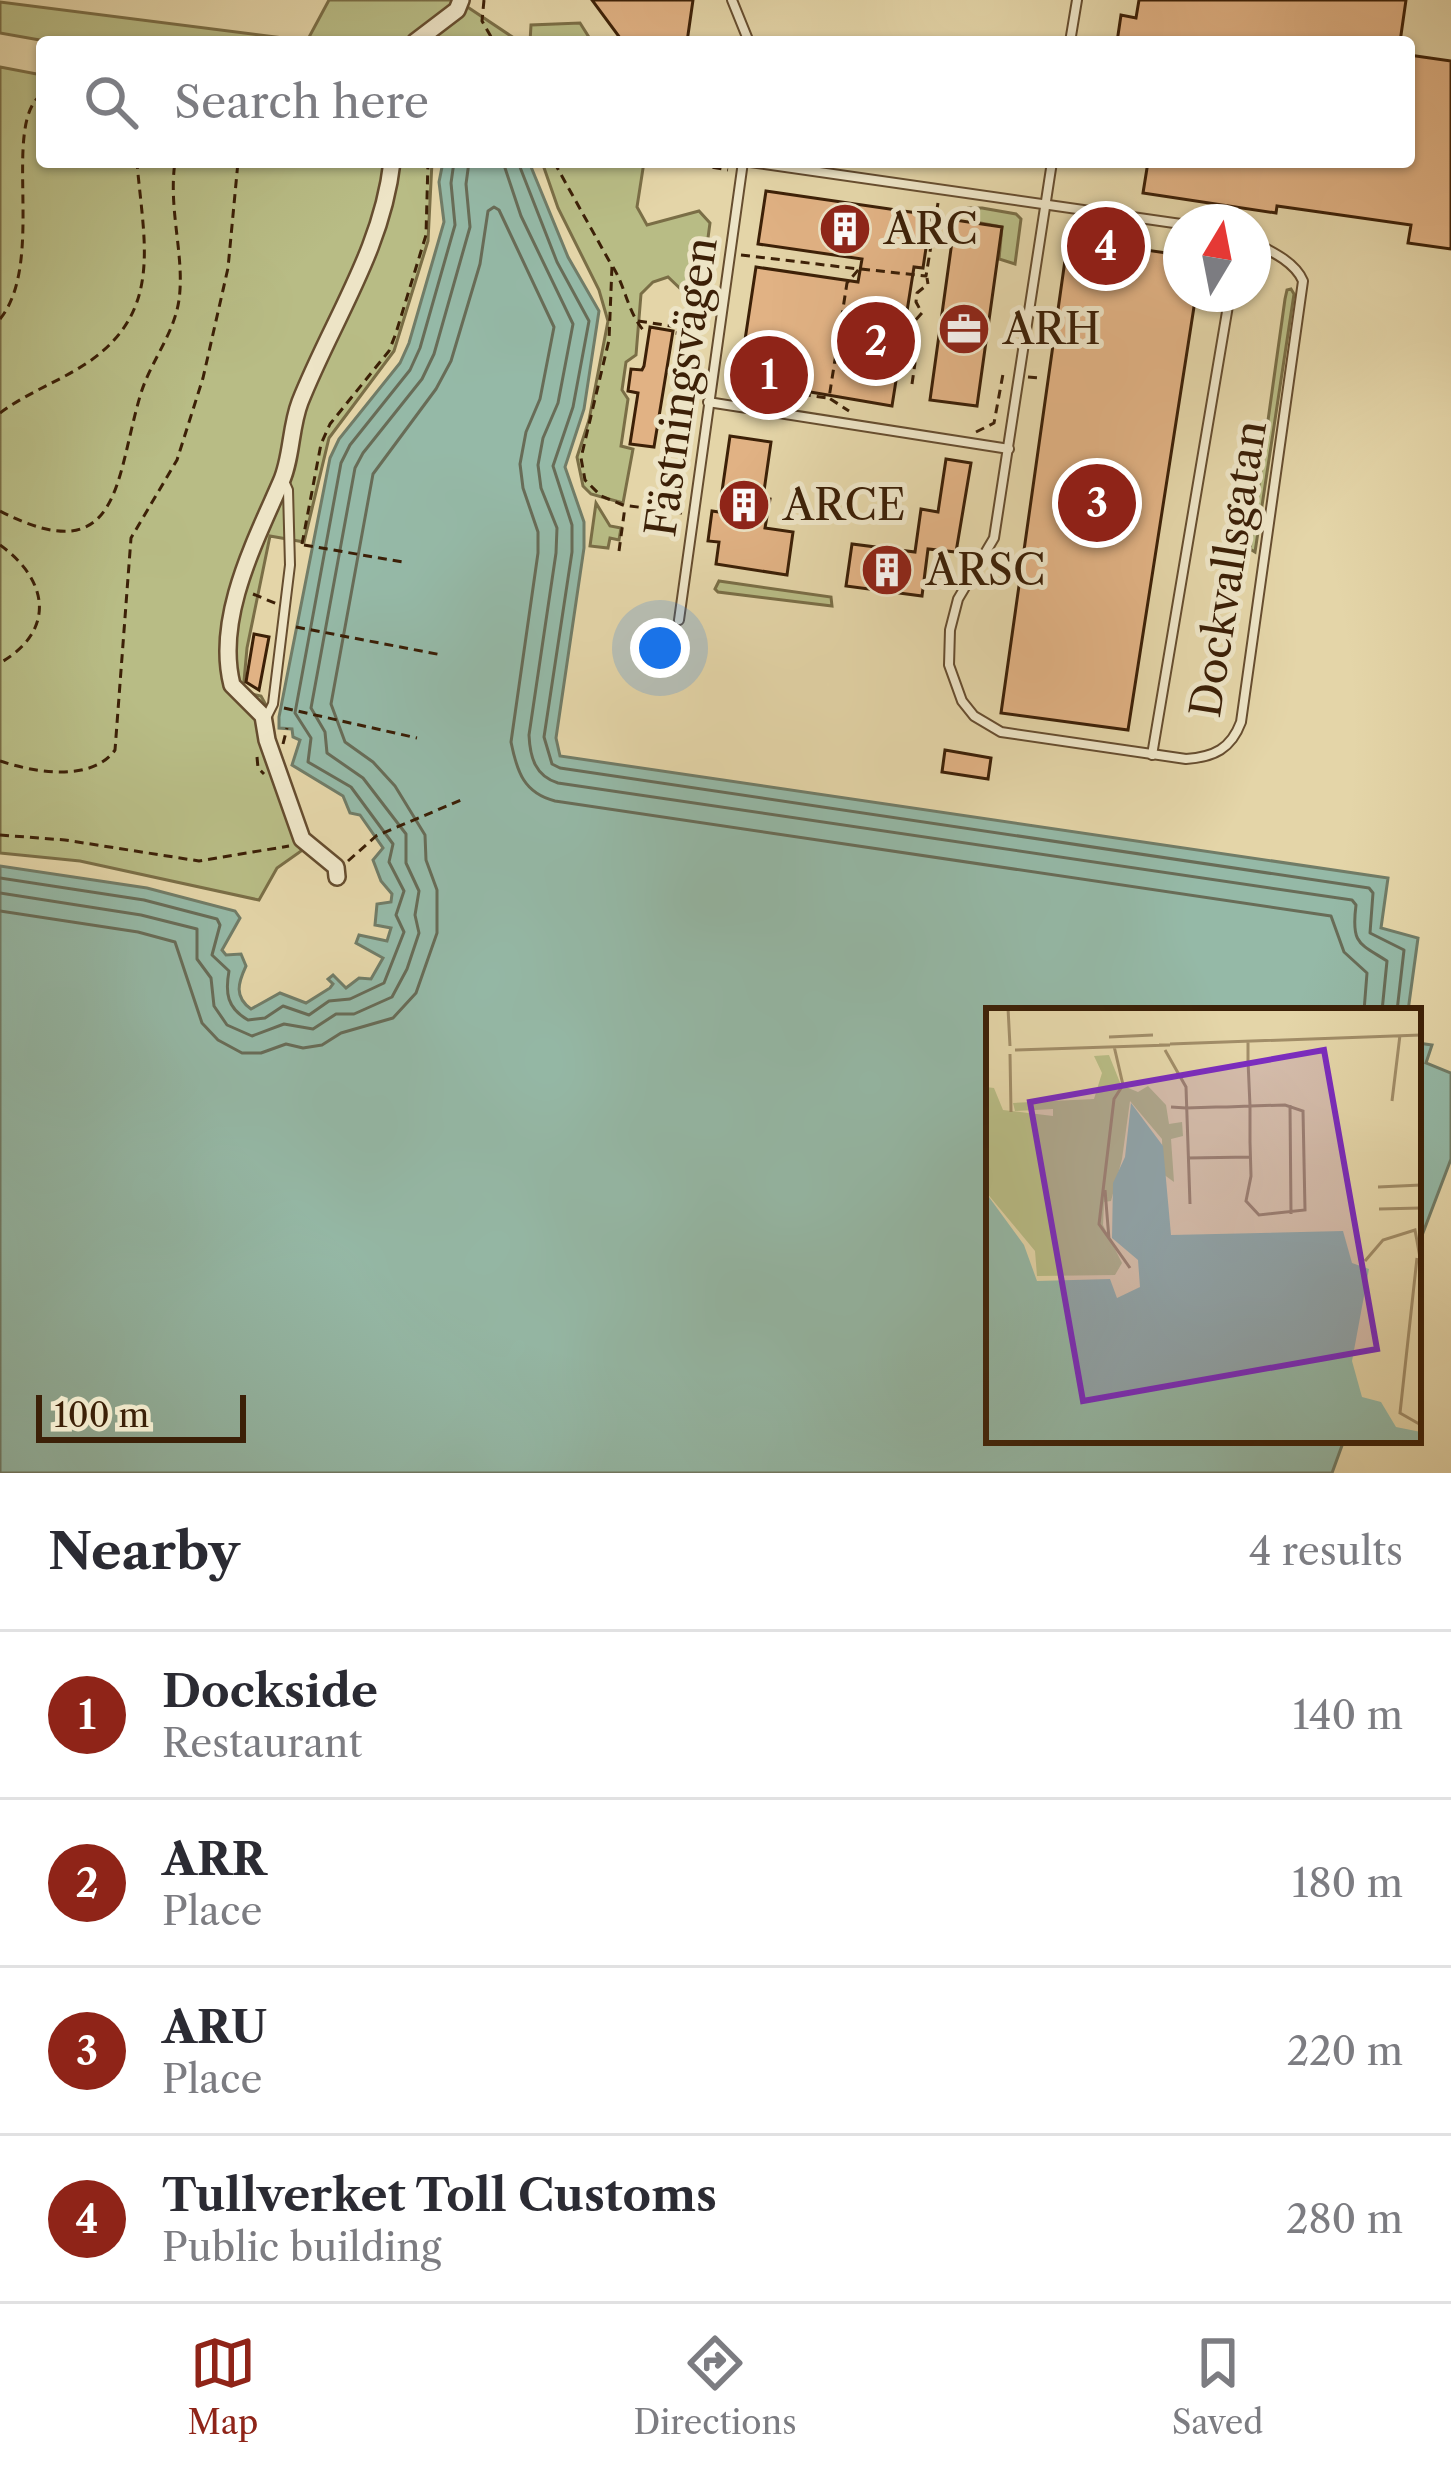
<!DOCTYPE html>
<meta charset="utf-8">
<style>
:root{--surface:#fff;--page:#f7f7f7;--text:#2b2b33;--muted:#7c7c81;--line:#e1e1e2;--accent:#8f2418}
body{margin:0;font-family:"Libre Caslon Text",serif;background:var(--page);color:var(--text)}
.compass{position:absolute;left:1163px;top:204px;width:108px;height:108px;border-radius:50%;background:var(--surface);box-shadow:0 3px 9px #0004;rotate:10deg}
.scale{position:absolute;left:36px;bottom:30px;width:210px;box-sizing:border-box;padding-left:12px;border:6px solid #3c2007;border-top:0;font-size:33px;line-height:42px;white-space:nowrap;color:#3c2007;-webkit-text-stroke:9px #ede4c6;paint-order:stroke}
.you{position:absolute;left:660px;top:648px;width:42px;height:42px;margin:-30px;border:9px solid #fff;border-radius:50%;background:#1a73e8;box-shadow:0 0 0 18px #1a73e833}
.badge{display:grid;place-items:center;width:78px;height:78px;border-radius:50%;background:var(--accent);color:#fff;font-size:39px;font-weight:700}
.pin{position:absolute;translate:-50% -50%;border:6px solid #fff;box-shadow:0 3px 12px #0006}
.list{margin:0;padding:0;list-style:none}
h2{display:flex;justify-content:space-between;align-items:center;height:156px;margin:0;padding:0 48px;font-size:51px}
h2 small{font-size:39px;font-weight:400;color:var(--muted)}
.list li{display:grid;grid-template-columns:78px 1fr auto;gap:36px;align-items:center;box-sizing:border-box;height:168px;padding:0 48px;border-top:3px solid var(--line)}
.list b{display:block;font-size:45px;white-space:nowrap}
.list p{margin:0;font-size:39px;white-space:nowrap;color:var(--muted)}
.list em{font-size:39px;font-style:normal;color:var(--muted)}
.icon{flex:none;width:66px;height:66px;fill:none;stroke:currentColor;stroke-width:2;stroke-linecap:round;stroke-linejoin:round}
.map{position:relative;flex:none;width:1451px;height:1473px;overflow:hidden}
.search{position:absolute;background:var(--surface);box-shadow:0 3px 9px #0004;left:36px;right:36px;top:36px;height:132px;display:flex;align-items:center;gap:30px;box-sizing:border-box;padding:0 42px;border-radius:12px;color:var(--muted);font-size:45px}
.sheet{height:828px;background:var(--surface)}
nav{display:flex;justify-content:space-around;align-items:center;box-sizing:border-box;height:168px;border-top:3px solid var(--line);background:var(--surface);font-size:33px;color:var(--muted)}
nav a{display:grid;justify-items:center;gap:6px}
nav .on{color:var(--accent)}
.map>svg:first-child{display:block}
.green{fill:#b8bc85;stroke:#7a6e46;stroke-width:3}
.water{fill:#95b9a7;stroke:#717c67;stroke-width:3}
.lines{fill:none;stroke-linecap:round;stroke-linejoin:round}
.shore{stroke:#686c57;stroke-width:3}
.building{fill:#e1b284;stroke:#3c2007;stroke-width:3}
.service-casing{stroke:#664d2f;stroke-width:12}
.minor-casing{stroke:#664d2f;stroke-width:20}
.path{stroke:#3c2007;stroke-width:3;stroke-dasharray:9 6;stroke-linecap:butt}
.service{stroke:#ede4c6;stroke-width:8}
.minor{stroke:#ede4c6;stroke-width:15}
.labels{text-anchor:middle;stroke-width:10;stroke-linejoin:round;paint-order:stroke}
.poi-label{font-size:42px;fill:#3c2007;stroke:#ede4c6;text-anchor:start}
.street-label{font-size:42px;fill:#3c2007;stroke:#ede4c6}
.inset-road{fill:none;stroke:#a18d68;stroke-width:3}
.view{fill:#7b2cbf;fill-opacity:0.15;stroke:#7b2cbf;stroke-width:6}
.inset-edge{fill:none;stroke:#3c2007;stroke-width:6}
</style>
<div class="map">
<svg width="1451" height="1473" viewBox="0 0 1451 1473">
<rect width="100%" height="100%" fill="#e4d5a8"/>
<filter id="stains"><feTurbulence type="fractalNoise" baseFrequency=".00167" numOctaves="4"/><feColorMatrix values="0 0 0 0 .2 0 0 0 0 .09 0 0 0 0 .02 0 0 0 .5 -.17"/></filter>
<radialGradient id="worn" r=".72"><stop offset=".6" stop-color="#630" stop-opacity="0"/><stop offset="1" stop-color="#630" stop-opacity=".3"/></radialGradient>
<g class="green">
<path d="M 329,0 L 457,0 L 520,42 L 51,42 L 0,33 L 0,2 L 307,41 Z"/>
<path d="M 580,23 L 592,42 L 530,42 L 531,25 Z"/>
<path d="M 0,67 L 42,75 L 42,162 L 432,162 L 428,241 L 394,351 L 329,438 L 304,542 L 270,536 L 247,648 L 243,692 L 261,696 L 267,707 L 258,720 L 304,849 L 277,868 L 259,900 L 80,861 L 0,853 Z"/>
<path d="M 542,162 L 644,162 L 637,207 L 647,225 L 699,211 L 710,223 L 701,290 L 688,296 L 668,277 L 653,282 L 641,294 L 636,355 L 626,362 L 622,390 L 628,399 L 621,446 L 633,449 L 623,503 L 591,494 L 583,486 L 577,457 L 589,420 L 608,321 L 599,290 L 558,208 Z"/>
<path d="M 982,208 L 1016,214 L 1021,219 L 1015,264 L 999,259 L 1002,227 L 970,221 L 972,210 L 967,208 Z"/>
<path d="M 1291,289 L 1294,294 L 1255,552 L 1250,549 L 1285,299 L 1287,290 Z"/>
<path d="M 596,503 L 610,526 L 621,528 L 619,540 L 610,538 L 608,548 L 590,546 Z"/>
<path d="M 719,581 L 831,597 L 832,606 L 718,592 L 715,589 Z"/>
</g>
<g class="water">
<path d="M 443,162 L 529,162 L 568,257 L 599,311 L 584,409 L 565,467 L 584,522 L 584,548 L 556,738 L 560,756 L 1388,878 L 1381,928 L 1418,938 L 1408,1011 L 989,1011 L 989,1440 L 1344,1440 L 1332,1473 L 0,1473 L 0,866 L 147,888 L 235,911 L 240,918 L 222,950 L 226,955 L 241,954 L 246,966 C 238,983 234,997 251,1009 L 280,993 L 306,1003 L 330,988 L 333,984 L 328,979 L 333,975 L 346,988 L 359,978 L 371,979 L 383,958 L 356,943 L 359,935 L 387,941 L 391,928 L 375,925 L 377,904 L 391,902 L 392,894 L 381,881 L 373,860 L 383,848 L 360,815 L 350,813 L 343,796 L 292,765 L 300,740 L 293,737 L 292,729 L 279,728 L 279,717 L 330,458 L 339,439 L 400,363 L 409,343 L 444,222 L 439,182 Z"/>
<path d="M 1418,1043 L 1432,1045 L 1426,1063 L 1451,1073 L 1451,1159 L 1418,1246 Z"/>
</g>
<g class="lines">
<g class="shore">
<path d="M 503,162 L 521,216 L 573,324 L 558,403 L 543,438 L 538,465 L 541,488 L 557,528 L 556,553 L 529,735 C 530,757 535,776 558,783 L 1352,900 L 1356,905 C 1351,944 1359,943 1387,961 L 1382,1011"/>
<path d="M 518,162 L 557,262 L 589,321 L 573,407 L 553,466 L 572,525 L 572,552 L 544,737 L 552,764 L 560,768 L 1369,888 L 1373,893 L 1370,933 L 1404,950 L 1397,1011"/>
<path d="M 0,878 L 144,900 L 217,919 L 220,925 L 212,955 L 229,971 C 225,993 227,1008 248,1020 L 265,1018 L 283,1006 L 309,1015 L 329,1001 L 350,999 L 384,983 L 404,932 L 396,915 L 404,891 L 389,862 L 393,844 L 351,787 L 308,762 L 311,738 L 295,713 L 341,463 L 350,445 L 410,370 L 420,348 L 455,225 L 451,183 L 454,162"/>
<path d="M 0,893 L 141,915 L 197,929 L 197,959 L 211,978 L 214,1006 L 227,1025 L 252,1036 L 284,1024 L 313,1029 L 336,1014 L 354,1014 L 392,997 L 407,969 L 419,933 L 415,915 L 419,891 L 406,863 L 406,834 L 363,778 L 327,753 L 325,732 L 311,708 L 355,468 L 363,453 L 422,379 L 434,354 L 470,227 L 466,184 L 469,162"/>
<path d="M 0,911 L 138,932 L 175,942 L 202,1023 L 218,1040 L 242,1053 L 261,1053 L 286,1044 L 303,1048 L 322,1045 L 341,1033 L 393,1018 L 416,993 L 437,933 L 437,890 L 426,860 L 425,835 L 395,786 L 373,762 L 345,742 L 331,704 L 373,474 L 436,389 L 451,361 L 480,264 L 488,211 L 494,207 L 499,210 L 554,327 L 540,399 L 526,432 L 520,464 L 523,488 L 538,532 L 538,553 L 511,742 C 517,772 524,793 555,801 L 1331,916 L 1344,952 L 1367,973 L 1364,1011"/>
</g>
</g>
<g class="building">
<path d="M 592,0 L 693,0 L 687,42 L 623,42 Z"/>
<path d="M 1139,0 L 1406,0 L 1400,42 L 1117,42 L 1121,15 L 1136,18 Z"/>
<path d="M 1409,55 L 1451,61 L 1451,249 L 1408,243 L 1411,225 L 1277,206 L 1276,213 L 1143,193 L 1148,162 L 1409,162 Z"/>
<path d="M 766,191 L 931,215 L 923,268 L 914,267 L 892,406 L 787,388 L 786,394 L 766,392 L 766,397 L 737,393 L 756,267 L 858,282 L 862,259 L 758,244 Z"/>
<path d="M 955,220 L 1002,227 L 977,406 L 930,400 Z"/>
<path d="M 1068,239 L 1181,255 L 1181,294 L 1196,294 L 1128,730 L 1001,713 Z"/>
<path d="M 650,327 L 673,331 L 654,447 L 630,444 L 638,393 L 628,391 L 631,369 L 642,370 L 644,366 Z"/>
<path d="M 730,436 L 771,442 L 763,498 L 770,499 L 765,528 L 793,532 L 787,575 L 716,564 L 719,542 L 708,541 L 712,511 L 719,512 Z"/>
<path d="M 946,459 L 971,463 L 956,552 L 928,549 L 922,596 L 846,586 L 852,544 L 915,552 L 921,509 L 938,512 Z"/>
<path d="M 254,634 L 269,637 L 259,690 L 246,682 Z"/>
<path d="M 945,750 L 991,758 L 988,779 L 942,772 Z"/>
</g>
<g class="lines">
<g class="service-casing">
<g id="service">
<path d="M 732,0 L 749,42"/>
<path d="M 1070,42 L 1077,0"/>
<path d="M 750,162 L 1181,224"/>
<path d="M 1052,162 L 994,538 L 958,599 L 950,630 L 949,665 L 962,701 L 974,716 L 1001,732 L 1186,759 C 1214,757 1231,749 1241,722 L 1303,281 C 1295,262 1271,251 1253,242"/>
<path d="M 708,402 L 1009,449"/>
<path d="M 679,620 L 743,162"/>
<path d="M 265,720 L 273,704 L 290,565 L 288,490 L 284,481"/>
<path d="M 1152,755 L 1230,294"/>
</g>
</g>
<g class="minor-casing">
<g id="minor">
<path d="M 415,42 L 457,10 L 461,0"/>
<path d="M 337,877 L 336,867 L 302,839 L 267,740 L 263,716 L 232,685 C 215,618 255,542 281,482 C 292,458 290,428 300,402 C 332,321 382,250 392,162"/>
</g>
</g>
<g class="path">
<path d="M 484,0 L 482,21 L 494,42"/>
<path d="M 554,162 L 612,266 L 609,340 L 581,458 L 585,480 L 601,496 L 623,505 L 682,513"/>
<path d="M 683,162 L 728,170"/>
<path d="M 741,255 L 859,269 L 847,283 L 829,398 L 849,411"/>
<path d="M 613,267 C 626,288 628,314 645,332"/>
<path d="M 861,269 L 926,276 L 938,203"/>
<path d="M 841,318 L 862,316"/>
<path d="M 0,319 C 47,261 0,124 42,94"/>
<path d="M 638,321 L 678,327 L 677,335"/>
<path d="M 837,354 L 857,363"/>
<path d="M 1028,377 L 1039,378"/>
<path d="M 912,384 L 915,363 L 907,347 L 919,336 L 912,324 L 922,313 L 916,302 L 917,293 L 928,284 L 927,278"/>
<path d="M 787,392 L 827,398"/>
<path d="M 0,413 C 28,392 61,381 90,361 C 164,309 143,239 137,162"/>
<path d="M 976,432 L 994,423 L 1003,374 L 1007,374"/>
<path d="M 0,511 C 122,574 115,478 141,393 C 151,361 174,334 179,300 C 185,256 168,210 175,162"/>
<path d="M 302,544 L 321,444 L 330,424 L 389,351 L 396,333 L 426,235 L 428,162"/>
<path d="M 0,545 C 49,580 56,631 0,663"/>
<path d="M 304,545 L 403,562"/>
<path d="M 619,551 L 625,507"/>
<path d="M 253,594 L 277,604"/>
<path d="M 296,627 L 442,655"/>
<path d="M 284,708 L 417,738"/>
<path d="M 283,744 L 287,728"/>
<path d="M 257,757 L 258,768 L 264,774"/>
<path d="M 0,761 C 33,772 91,783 115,750 L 131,538 L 177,460 L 203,378 L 228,268 L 238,162"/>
<path d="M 0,835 L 65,840 L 199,861 L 289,846"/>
<path d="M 348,861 L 376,836 L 461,800"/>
</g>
<use href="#service" class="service"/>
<use href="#minor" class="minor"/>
</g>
<defs>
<g id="building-disc" transform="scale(2.7)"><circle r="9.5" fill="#8f2418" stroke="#ede4c6"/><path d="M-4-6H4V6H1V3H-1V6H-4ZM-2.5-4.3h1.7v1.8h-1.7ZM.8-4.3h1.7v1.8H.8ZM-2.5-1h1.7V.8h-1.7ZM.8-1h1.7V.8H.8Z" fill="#fff"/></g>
<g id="office-disc" transform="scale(2.7)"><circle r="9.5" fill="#8f2418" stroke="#ede4c6"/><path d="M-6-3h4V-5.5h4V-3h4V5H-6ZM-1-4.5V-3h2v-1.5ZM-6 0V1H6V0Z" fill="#fff"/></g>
</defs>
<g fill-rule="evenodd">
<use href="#building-disc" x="845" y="229"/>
<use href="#office-disc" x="964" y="329"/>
<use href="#building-disc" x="744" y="505"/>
<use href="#building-disc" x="887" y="570"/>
</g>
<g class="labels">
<g class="poi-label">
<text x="884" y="244">ARC</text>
<text x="1003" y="344">ARH</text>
<text x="783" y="520">ARCE</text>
<text x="926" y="585">ARSC</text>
</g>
<g class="street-label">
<text transform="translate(681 387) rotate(-82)" y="15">Fästningsvägen</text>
<text transform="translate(1228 569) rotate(-81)" y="15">Dockvallsgatan</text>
</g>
</g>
<g transform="translate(986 1008)">
<rect width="435" height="435" fill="#e4d5a8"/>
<path d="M 123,47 L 135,77 L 152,84 L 162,78 L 180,97 L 183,116 L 196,114 L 197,128 L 185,131 L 188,174 L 177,166 L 176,131 L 144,93 L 136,151 L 125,193 L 118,194 L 117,217 L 136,255 L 129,267 L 51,268 L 49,243 L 0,184 L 0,79 L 8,80 L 17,102 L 22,59 L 17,102 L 67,108 L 67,101 L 29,103 L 27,95 L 108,91 L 116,65 L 108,48 Z" fill="#b8bc85"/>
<path d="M 145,95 L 177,138 L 185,227 L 357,223 L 366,255 L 383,261 L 366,353 L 376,389 L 395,394 L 410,419 L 435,424 L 435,435 L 0,435 L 0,185 L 38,237 L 51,273 L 124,271 L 131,290 L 154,279 L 152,252 L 126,230 L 127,175 L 139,149 Z" fill="#95b9a7"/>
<path class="inset-road" d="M 22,0 L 24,38M 123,29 L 167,27M 184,36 L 435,27M 128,38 L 137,77 L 128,91 L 113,216 L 144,260M 29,42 L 184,37 L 173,37M 179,42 L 200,79 L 204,196M 24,46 L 25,104M 406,93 L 414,27M 304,97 L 305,206M 185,99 L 200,100 L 230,99 L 241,99 L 264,98 L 299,97 L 317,103 L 319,202 L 273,207 L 260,193 L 265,168 L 264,134 L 264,98 L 262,53 L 262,34M 202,150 L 265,149M 392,179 L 435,177M 119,182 L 123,231M 393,201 L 435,200M 431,250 L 414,405 L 435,417M 379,253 L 397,232 L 429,222 L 435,255"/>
<path class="view" d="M 338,42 L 391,341 L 97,393 L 44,94 Z"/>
<rect width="435" height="435" class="inset-edge"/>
</g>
<rect width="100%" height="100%" filter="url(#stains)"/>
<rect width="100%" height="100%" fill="url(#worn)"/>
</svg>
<svg class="compass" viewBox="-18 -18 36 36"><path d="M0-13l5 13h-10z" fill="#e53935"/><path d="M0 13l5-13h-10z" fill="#7c7c81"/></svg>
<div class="scale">100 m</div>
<div class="you"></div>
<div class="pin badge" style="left:769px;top:375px">1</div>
<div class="pin badge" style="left:876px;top:341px">2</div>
<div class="pin badge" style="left:1097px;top:503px">3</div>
<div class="pin badge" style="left:1106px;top:246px">4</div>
<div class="search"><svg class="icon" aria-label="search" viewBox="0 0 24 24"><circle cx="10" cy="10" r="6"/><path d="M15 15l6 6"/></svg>Search here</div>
</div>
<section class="sheet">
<h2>Nearby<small>4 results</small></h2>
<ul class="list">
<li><span class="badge">1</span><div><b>Dockside</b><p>Restaurant</p></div><em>140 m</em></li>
<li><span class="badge">2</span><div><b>ARR</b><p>Place</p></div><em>180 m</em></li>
<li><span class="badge">3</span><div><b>ARU</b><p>Place</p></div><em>220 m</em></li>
<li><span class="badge">4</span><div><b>Tullverket Toll Customs</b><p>Public building</p></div><em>280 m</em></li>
</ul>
</section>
<nav>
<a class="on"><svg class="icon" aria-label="map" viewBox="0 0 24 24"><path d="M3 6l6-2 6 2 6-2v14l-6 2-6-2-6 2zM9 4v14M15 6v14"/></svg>Map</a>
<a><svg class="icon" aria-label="directions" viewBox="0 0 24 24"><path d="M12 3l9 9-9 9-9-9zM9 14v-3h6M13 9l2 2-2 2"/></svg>Directions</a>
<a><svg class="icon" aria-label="saved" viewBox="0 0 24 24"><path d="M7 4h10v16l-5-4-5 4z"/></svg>Saved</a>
</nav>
